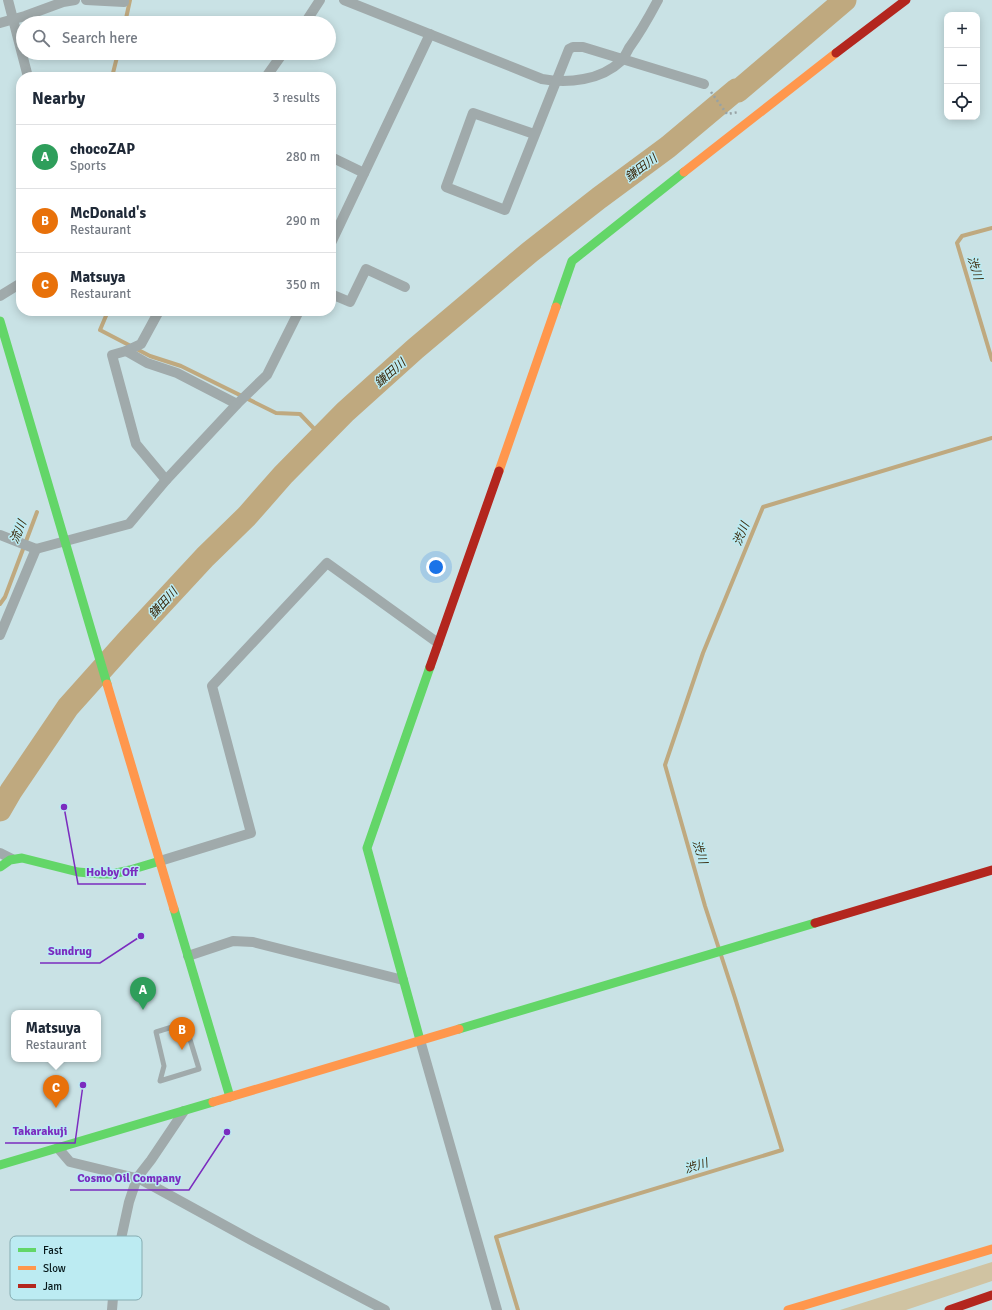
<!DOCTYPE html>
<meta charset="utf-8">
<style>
:root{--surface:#fff;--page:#f6f6f7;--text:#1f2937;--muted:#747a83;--line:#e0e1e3;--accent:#4a5f61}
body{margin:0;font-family:Signika,"Noto Sans JP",sans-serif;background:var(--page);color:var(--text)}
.controls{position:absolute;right:12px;top:12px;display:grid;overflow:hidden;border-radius:8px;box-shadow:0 2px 10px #0003}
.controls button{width:36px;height:36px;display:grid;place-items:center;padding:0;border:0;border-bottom:1px solid var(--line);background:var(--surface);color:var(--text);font:20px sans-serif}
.you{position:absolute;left:436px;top:567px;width:14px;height:14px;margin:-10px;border:3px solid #fff;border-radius:50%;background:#1a73e8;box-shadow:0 0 0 6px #1a73e833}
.badge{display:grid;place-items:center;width:26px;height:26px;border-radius:50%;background:var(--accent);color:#fff;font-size:13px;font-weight:700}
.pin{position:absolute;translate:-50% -33px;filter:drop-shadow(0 1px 2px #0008)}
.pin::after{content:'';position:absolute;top:21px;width:14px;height:12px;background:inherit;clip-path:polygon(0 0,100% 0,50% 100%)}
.popup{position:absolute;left:11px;top:1010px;width:90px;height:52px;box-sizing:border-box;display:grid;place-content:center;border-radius:8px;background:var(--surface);filter:drop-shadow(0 1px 3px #0005);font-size:13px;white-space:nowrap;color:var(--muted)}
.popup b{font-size:15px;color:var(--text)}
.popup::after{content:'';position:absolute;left:50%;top:100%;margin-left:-8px;border:8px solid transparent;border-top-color:var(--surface)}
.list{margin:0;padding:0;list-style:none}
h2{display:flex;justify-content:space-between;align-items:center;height:52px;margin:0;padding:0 16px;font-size:17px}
h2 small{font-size:13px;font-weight:400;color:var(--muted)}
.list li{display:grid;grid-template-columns:26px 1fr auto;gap:12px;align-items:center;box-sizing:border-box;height:64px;padding:0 16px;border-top:1px solid var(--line)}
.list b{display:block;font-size:15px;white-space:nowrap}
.list p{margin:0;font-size:13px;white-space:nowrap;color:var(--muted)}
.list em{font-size:13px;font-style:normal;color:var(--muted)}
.icon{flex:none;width:22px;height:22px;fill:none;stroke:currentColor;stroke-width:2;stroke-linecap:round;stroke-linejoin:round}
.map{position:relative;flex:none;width:992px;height:1310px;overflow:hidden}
.search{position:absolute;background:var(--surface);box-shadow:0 2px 10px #0003;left:16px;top:16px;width:320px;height:44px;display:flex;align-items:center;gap:10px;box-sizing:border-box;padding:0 14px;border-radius:22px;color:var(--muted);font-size:15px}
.panel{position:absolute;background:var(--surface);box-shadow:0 2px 10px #0003;left:16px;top:72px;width:320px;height:244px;border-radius:16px}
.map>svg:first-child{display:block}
.forest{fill:#d0c3a2}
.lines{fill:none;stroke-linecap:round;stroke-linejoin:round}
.stream{stroke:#bfa97f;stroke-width:4}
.river{stroke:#bfa97f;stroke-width:23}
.path{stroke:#97a2a4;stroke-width:2.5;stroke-dasharray:2 3;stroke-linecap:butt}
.lane{stroke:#a0aaab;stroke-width:5}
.street{stroke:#a0aaab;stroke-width:10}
.fast{stroke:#63d668;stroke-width:9}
.slow{stroke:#ff974d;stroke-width:9}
.jam{stroke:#b3261e;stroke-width:9}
.labels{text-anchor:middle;stroke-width:3;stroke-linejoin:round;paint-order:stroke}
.water-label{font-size:12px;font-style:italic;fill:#3c2a0d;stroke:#bcebf2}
.key{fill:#bcebf2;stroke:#85acb1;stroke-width:1}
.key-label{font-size:11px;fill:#06181a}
.leader{fill:none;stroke:#7b2cbf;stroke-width:1.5}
.callout-dot{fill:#7b2cbf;stroke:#bcebf2;stroke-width:1.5}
.callout-label{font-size:12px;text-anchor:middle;font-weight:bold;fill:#7b2cbf;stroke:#bcebf2;stroke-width:3;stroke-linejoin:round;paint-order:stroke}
</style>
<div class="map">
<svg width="992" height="1310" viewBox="0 0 992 1310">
<rect width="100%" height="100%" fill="#c9e2e5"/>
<path class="forest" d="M 992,1262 L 992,1281 L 906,1310 L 840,1310 Z"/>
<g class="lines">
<g class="stream">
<path d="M 125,23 L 130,0"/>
<path d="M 112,77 L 118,53"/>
<path d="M 992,228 L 962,236 L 957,243 L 992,360"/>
<path d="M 108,311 L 100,330 L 150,356 L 181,366 L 276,413 L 300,414 L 321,436"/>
<path d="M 0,604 L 5,597 L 37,512"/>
<path d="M 518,1310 L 496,1237 L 782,1150 L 735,998 L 705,906 L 665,765 L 703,653 L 763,507 L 992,438"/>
</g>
<path class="river" d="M 0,810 L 11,791 L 68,707 L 128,640 L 205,557 L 247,516 L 283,475 L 345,412 L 415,349 L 530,252 L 599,198 L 668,147 L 736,90 L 738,91 L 845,0"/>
<path class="path" d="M 711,92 L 727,114 L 739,112"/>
<path class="lane" d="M 185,1023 L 199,1069 L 160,1081 L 164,1066 L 156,1032 Z"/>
<g class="street">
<path d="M 8,0 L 28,77"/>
<path d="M 86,0 L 124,2 L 124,0"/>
<path d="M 344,0 L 542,79 C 568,84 601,80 621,61 C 624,58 627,52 629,48 C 640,33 649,17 658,0"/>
<path d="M 0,23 L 25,16 L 63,2 L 75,0"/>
<path d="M 305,23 L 320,0"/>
<path d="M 266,77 L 283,53"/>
<path d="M 534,134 L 473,113 L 446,187 L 505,210 L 569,49 L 573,47 L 583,47 L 704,84"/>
<path d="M 331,157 L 364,173"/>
<path d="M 331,243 L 430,34"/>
<path d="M 331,294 L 350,302 L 366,269 L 405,287"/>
<path d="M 0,296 L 21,283"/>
<path d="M 159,311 L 141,344 L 126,351 L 112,355 L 136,444 L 166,480"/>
<path d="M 126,351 L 147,363 L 177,373 L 237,404"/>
<path d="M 0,535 L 36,549 L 129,524 L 166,480 L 237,404 L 267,375 L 299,311"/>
<path d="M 0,635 L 36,549"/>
<path d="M 0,853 L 12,859"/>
<path d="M 160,861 L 251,833 L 212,686 L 327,563 L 438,643"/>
<path d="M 188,956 L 233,941 L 253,942 L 403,980"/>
<path d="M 420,1040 L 497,1310"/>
<path d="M 58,1148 L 70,1162 L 140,1179 L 253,1241 L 385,1310"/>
<path d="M 112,1310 L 116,1262 L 129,1202 L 137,1178 L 151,1160 L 184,1111"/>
</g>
<g class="fast">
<path d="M 556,307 L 572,261 L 684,172"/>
<path d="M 0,321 L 107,684"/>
<path d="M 0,867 L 10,860 L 22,858 L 78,872 L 101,874 L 112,874 L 130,870 L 160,861"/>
<path d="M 174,909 L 230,1097"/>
<path d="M 459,1029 L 815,923"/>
<path d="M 420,1040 L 367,848 L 430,667"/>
<path d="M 0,1165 L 213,1102"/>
</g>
<g class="slow">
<path d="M 684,172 L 836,53"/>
<path d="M 499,471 L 556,307"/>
<path d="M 107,684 L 174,909"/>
<path d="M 213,1102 L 459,1029"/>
<path d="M 788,1310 L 992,1249"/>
</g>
<g class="jam">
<path d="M 836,53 L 906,0"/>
<path d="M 430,667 L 499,471"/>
<path d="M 815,923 L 992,870"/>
<path d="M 949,1310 L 992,1295"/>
</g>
</g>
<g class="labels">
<g class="water-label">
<text transform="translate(641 168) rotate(-37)" y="4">鎌田川</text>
<text transform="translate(975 268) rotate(74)" y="4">渋川</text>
<text transform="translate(390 373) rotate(-41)" y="4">鎌田川</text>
<text transform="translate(18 532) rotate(-68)" y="4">流川</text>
<text transform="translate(741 534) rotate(-68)" y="4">渋川</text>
<text transform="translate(163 603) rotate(-48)" y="4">鎌田川</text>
<text transform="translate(700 852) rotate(74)" y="4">渋川</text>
<text transform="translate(696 1166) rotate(-17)" y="4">渋川</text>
</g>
</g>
<rect x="10" y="1236" width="132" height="64" rx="6" class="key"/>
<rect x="18" y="1248" width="18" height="4" fill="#63d668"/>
<rect x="18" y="1266" width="18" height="4" fill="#ff974d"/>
<rect x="18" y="1284" width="18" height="4" fill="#b3261e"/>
<g class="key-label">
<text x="43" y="1254">Fast</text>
<text x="43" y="1272">Slow</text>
<text x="43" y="1290">Jam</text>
</g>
<path class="leader" d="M64 807L78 884H146M141 936L100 963H40M83 1085L75 1143H5M227 1132L189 1190H70"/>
<g class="callout-dot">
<circle cx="64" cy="807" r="4"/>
<circle cx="141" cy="936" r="4"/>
<circle cx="83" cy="1085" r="4"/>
<circle cx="227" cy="1132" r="4"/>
</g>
<g class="callout-label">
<text x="112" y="876">Hobby Off</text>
<text x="70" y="955">Sundrug</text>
<text x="40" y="1135">Takarakuji</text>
<text x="129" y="1182">Cosmo Oil Company</text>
</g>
</svg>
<div class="controls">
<button>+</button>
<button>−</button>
<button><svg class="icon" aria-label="locate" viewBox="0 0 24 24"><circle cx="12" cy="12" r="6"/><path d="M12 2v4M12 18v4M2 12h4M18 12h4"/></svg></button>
</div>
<div class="you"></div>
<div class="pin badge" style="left:143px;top:1010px;background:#2e9e5b">A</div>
<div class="pin badge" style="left:182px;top:1050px;background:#e8710a">B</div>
<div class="pin badge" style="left:56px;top:1108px;background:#e8710a">C</div>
<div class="popup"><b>Matsuya</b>Restaurant</div>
<div class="search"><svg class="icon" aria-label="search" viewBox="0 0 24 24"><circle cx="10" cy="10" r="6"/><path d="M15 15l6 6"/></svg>Search here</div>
<section class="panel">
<h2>Nearby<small>3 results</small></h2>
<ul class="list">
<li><span class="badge" style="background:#2e9e5b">A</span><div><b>chocoZAP</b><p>Sports</p></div><em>280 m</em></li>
<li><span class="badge" style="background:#e8710a">B</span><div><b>McDonald's</b><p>Restaurant</p></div><em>290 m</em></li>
<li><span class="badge" style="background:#e8710a">C</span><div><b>Matsuya</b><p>Restaurant</p></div><em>350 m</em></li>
</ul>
</section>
</div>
